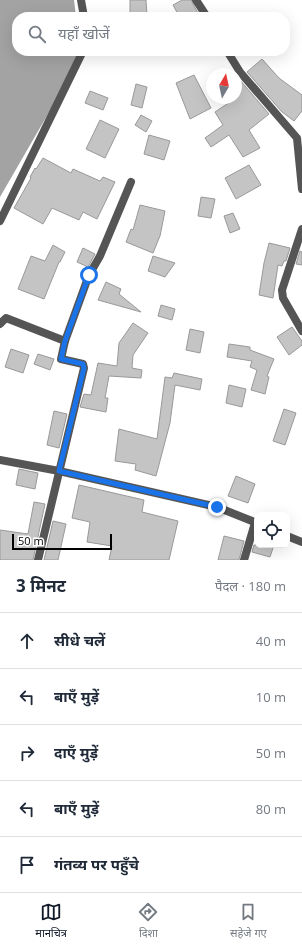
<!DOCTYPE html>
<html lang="hi">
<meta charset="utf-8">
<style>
:root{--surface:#fff;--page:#f6f6f7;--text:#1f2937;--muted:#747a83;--line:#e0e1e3;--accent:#111827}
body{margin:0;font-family:"Open Sans","Noto Sans Devanagari",sans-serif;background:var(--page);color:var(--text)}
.controls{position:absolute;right:12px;bottom:12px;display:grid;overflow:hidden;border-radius:8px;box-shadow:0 4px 16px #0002}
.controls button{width:36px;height:36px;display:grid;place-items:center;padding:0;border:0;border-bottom:1px solid var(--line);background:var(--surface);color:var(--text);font:20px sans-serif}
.compass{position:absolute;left:206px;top:68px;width:36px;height:36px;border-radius:50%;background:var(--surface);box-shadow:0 4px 16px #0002;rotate:9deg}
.scale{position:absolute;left:12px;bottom:10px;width:100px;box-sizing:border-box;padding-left:4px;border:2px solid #000;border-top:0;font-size:11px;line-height:14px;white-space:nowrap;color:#000;-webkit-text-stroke:3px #fff;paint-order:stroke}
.stop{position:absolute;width:12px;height:12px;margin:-9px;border:3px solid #1a73e8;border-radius:50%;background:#fff}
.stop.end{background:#1a73e8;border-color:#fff;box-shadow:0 1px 4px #0008}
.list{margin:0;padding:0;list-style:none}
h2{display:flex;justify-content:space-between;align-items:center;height:52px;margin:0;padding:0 16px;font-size:17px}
h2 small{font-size:13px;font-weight:400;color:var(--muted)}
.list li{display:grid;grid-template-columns:26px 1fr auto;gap:12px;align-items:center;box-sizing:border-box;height:56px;padding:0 16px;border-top:1px solid var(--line)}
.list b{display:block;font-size:15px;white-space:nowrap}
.list em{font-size:13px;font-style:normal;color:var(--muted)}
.icon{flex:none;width:22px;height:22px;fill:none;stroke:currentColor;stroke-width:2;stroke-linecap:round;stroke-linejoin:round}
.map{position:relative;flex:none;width:302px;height:560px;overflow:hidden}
.search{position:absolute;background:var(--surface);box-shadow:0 4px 16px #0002;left:12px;right:12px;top:12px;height:44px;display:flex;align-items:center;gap:10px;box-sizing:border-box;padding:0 14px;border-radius:16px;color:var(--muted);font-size:15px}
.sheet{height:332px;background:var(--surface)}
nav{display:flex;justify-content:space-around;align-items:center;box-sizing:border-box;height:56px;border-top:1px solid var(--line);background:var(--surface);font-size:11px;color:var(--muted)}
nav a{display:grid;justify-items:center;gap:2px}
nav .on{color:var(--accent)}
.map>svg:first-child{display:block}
.water{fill:#a3a3a3}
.building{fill:#c4c4c4;stroke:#999}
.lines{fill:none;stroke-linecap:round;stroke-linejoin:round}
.minor{stroke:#555;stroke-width:8}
.tertiary{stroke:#555;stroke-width:8}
.route{stroke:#1a73e8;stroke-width:5}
</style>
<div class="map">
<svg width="302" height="560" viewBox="0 0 302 560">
<rect width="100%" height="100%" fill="#fff"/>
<path class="water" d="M 0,0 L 74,0 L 76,17 L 17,17 L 17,51 L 79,51 L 52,107 L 0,197 Z"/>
<g class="building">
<path d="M 130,0 L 146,0 L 147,16 L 130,17 Z"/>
<path d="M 182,0 L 191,0 L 199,15 L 179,16 L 173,5 Z"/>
<path d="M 262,59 L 279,78 L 302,95 L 302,111 L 294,121 L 282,112 L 247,72 Z"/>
<path d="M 194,75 L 211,108 L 190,119 L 176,83 Z"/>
<path d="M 239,79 L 269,114 L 249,130 L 260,148 L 243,157 L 229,135 L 211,147 L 205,138 L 223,125 L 215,112 L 236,98 L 236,82 Z"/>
<path d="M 136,84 L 147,87 L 142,108 L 131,105 Z"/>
<path d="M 90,91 L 108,98 L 103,110 L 85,103 Z"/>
<path d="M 141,115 L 152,121 L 146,132 L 135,125 Z"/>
<path d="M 100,120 L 119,129 L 105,158 L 86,149 Z"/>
<path d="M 149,135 L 170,141 L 164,160 L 144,154 Z"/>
<path d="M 43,158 L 71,173 L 73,169 L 100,181 L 103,177 L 115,182 L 97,219 L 83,212 L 79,220 L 52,208 L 43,224 L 14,208 L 31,178 L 30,177 L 35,168 L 36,169 Z"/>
<path d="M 249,165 L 261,185 L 236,199 L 225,178 Z"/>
<path d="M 201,197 L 215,199 L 211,218 L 198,216 Z"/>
<path d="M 140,205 L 165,211 L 160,236 L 153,253 L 126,242 L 131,229 L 133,230 Z"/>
<path d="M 233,213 L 240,229 L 230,233 L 224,216 Z"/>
<path d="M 269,243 L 290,248 L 286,261 L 284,261 L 282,266 L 278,265 L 273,298 L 259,295 L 264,263 Z"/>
<path d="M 53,245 L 65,252 L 60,262 L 59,262 L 44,299 L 18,289 L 31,256 L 45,261 Z"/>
<path d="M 83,248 L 95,254 L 88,267 L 77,262 Z"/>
<path d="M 300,251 L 302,252 L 302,265 L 296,264 Z"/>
<path d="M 153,256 L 175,263 L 165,277 L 148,271 Z"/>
<path d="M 106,282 L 121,289 L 119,294 L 141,312 L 98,300 Z"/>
<path d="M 161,305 L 175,309 L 172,320 L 158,316 Z"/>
<path d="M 133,323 L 148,333 L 133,355 L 132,368 L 142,370 L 141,378 L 109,376 L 105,398 L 108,398 L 106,412 L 80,407 L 84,394 L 91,395 L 98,363 L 117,366 L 119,343 Z"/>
<path d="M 292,327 L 302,341 L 302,345 L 289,355 L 277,337 Z"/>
<path d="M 190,329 L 204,332 L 200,353 L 186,350 Z"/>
<path d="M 229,344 L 250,347 L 250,350 L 274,359 L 267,376 L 269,377 L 265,394 L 251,390 L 257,370 L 250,367 L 252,361 L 227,357 Z"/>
<path d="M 11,349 L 29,355 L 23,373 L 5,367 Z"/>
<path d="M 38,354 L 54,359 L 50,370 L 34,364 Z"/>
<path d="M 174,373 L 202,379 L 200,390 L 175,385 L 170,423 L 156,476 L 135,470 L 136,464 L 115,461 L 119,429 L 157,439 L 165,377 L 172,378 Z"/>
<path d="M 229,385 L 246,389 L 242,407 L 226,403 Z"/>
<path d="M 284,409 L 296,413 L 285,445 L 273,441 Z"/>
<path d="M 54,411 L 67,414 L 59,448 L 47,445 Z"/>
<path d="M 19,469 L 38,473 L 35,489 L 16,485 Z"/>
<path d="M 236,476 L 255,484 L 248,503 L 228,496 Z"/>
<path d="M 79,485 L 144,500 L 142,512 L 178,521 L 169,560 L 109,560 L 112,546 L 87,542 L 90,522 L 72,518 Z"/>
<path d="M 34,502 L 45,504 L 33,560 L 0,560 L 0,530 L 28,534 Z"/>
<path d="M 53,521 L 66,524 L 58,560 L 44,560 Z"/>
<path d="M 224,536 L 244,541 L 239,560 L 218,560 Z"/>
<path d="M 254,545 L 274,545 L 270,557 L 252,552 Z"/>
</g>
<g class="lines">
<g class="minor">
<path d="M 81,0 L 84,17"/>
<path d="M 196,0 L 207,17"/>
<path d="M 227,51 L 240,72 L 297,138 L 302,189"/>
<path d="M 0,221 L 83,51"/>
<path d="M 302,229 L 282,290 L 283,298 L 302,331"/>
<path d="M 0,324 L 6,318 L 65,341"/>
<path d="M 38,560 L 84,368 L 83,364 L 61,359 L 65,341 L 89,275 L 100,256 L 131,182"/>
<path d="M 244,560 L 255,523"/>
</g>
<g class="tertiary">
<path d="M 0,460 L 59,471 L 217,507 L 257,523"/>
<path d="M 287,536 L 302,542"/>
</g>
</g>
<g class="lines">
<path class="route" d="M 89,275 L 65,341 L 61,359 L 83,364 L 84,368 L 59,471 L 217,507"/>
</g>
</svg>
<div class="controls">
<button><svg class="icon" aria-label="locate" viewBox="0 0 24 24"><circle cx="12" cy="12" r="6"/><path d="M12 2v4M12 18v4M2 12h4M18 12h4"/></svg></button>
</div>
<svg class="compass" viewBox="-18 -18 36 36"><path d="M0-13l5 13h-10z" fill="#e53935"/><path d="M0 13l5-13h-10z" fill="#747a83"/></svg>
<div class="scale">50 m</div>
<div class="stop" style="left:89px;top:275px"></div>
<div class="stop end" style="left:217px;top:507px"></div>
<div class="search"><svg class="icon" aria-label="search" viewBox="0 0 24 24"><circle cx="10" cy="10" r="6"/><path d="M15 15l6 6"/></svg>यहाँ खोजें</div>
</div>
<section class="sheet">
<h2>3 मिनट<small>पैदल · 180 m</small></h2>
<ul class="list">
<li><svg class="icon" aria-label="ahead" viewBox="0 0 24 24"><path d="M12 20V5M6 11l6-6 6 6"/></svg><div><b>सीधे चलें</b></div><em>40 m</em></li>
<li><svg class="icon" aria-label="left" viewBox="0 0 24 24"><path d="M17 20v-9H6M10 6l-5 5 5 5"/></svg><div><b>बाएँ मुड़ें</b></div><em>10 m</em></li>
<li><svg class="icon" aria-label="right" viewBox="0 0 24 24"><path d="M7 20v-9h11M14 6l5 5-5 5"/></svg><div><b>दाएँ मुड़ें</b></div><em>50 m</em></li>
<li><svg class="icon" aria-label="left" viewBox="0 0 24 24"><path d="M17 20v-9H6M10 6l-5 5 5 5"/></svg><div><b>बाएँ मुड़ें</b></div><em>80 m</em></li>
<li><svg class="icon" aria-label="arrive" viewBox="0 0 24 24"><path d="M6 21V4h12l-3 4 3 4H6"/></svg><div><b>गंतव्य पर पहुँचे</b></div></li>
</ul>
</section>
<nav>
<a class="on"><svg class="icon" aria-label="map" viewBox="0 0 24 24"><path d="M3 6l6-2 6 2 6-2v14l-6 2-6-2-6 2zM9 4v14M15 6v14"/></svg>मानचित्र</a>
<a><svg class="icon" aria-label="directions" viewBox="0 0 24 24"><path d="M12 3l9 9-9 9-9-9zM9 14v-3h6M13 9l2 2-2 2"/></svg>दिशा</a>
<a><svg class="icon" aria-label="saved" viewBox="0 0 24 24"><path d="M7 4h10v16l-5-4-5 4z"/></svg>सहेजे गए</a>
</nav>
